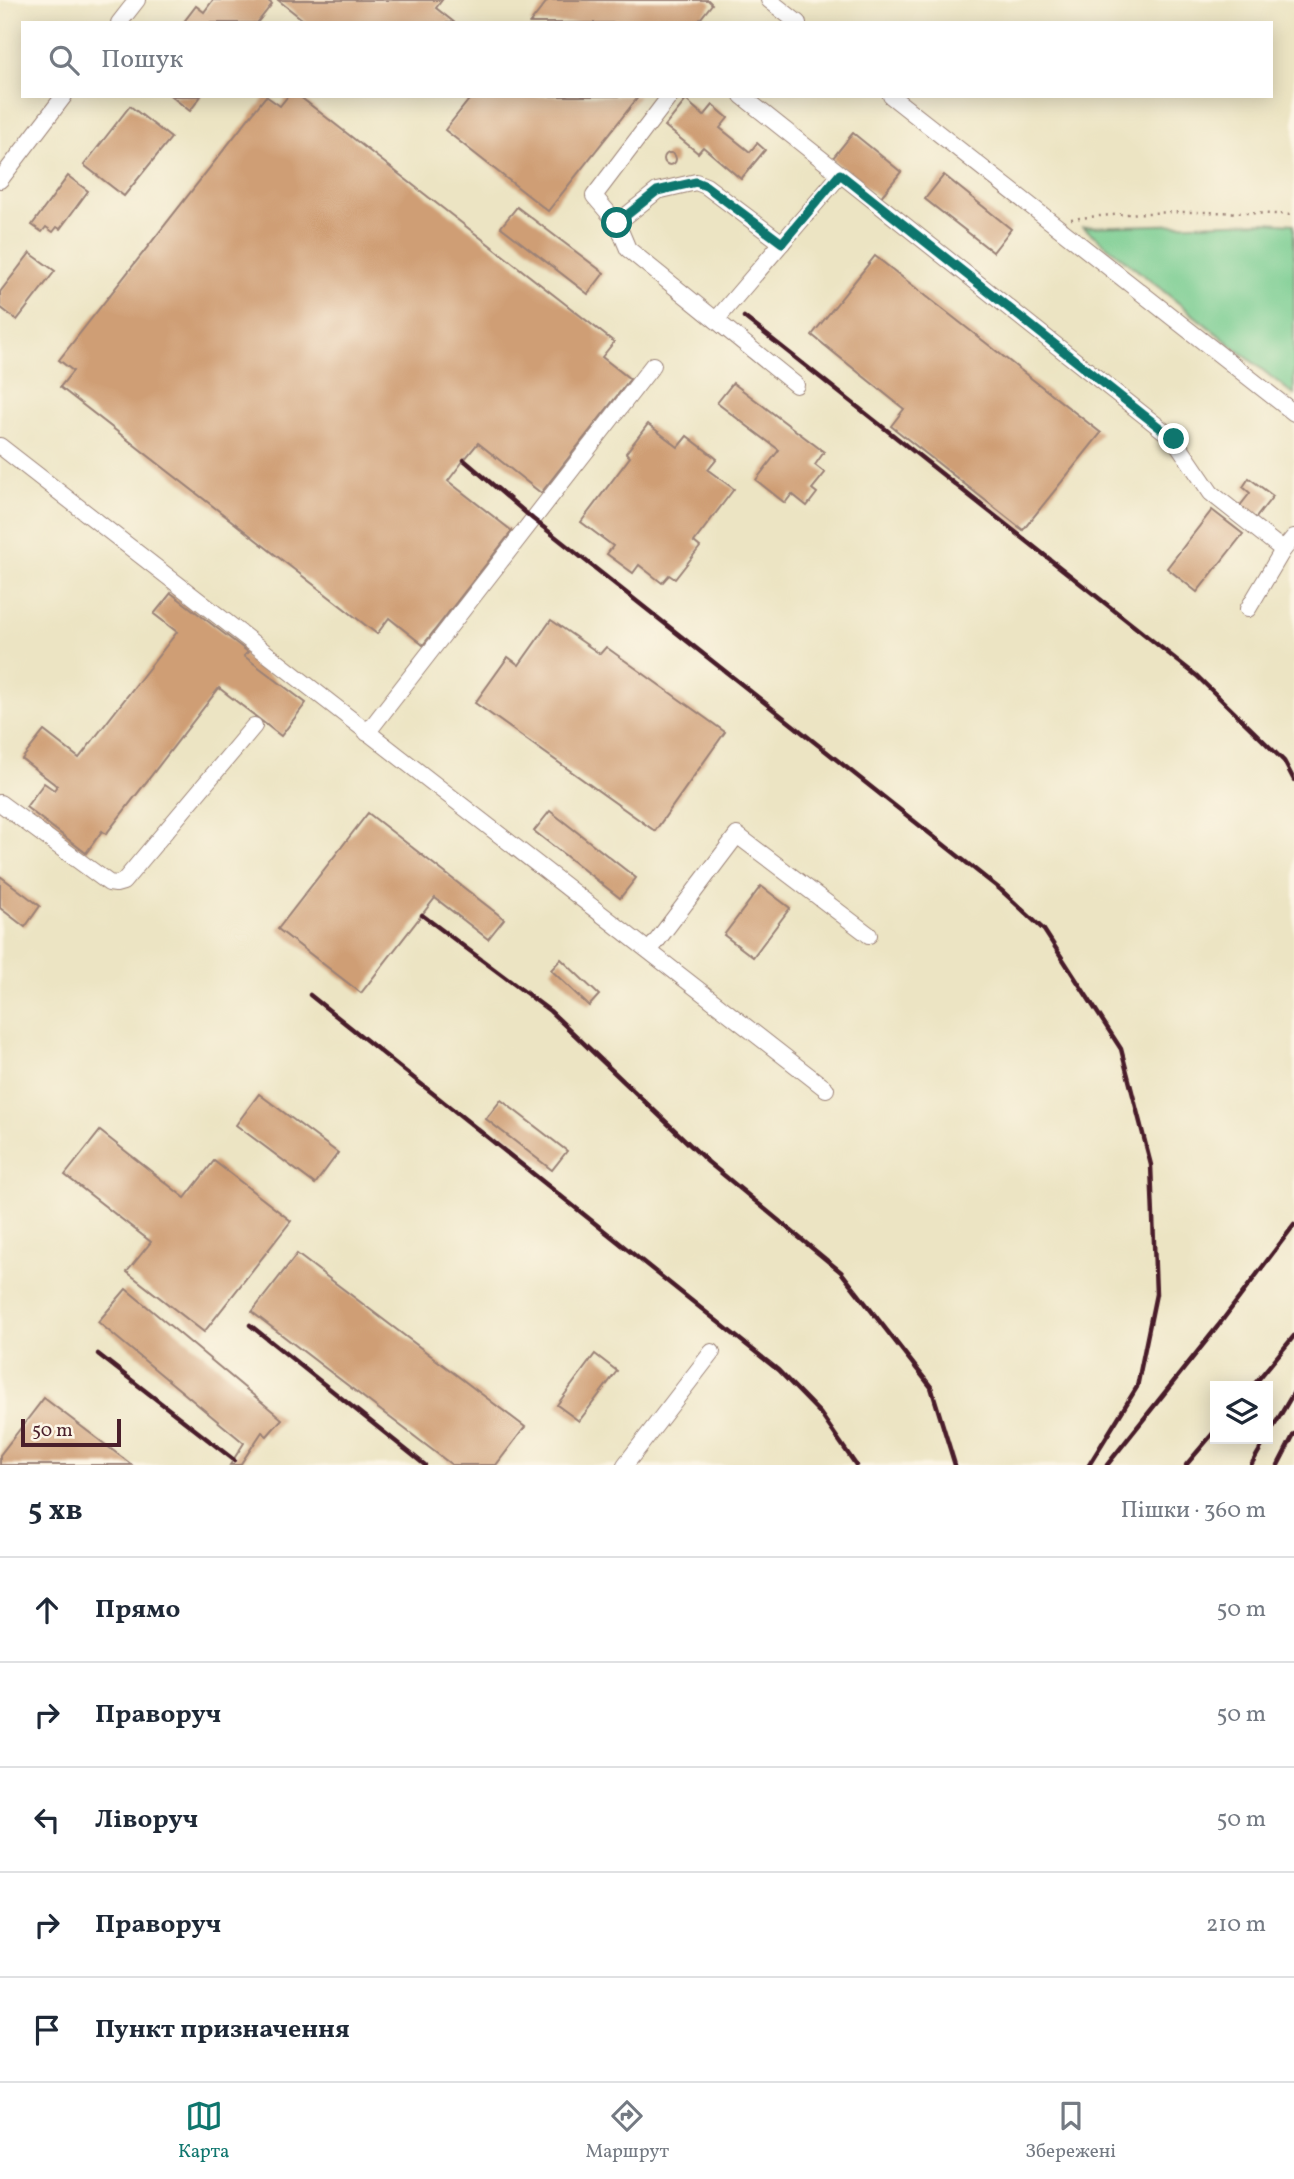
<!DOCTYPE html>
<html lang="uk">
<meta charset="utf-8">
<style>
:root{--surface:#fff;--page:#f6f6f7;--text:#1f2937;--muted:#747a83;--line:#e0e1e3;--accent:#0f766e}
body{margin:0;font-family:Vollkorn,serif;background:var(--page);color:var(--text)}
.controls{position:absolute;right:21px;bottom:21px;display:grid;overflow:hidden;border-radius:0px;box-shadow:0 4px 18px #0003}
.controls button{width:63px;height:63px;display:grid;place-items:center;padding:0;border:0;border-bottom:2px solid var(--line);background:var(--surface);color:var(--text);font:35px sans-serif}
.scale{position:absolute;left:21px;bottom:18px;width:100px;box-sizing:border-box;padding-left:7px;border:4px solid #4a1f2b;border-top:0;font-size:19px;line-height:24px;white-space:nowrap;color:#4a1f2b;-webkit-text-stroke:5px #fcf5e5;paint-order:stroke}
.stop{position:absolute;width:21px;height:21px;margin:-16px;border:5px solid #0f766e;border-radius:50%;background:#fff}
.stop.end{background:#0f766e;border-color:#fff;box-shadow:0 2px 7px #0008}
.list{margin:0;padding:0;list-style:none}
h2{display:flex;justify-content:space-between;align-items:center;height:91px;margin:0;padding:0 28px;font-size:30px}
h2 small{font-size:23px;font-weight:400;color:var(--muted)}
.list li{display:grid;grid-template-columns:46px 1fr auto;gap:21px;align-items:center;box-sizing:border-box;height:105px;padding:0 28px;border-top:2px solid var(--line)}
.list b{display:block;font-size:26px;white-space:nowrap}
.list em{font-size:23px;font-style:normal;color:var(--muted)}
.icon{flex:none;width:38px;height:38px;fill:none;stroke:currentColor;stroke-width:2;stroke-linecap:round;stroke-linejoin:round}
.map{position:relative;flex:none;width:1294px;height:1465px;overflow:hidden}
.search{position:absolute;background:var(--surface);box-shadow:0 4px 18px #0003;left:21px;right:21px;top:21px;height:77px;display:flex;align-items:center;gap:18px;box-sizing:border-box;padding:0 24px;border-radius:0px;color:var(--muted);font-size:26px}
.sheet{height:616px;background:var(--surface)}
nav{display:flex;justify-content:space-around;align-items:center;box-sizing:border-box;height:98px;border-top:2px solid var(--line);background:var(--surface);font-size:19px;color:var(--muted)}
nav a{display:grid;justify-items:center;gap:4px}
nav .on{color:var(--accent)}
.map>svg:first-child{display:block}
.green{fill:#77cc90;stroke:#60765e;stroke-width:2}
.building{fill:#cf9e75}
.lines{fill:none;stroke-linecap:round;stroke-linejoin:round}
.minor-casing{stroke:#9b8277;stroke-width:18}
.path{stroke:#9b8277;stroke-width:2.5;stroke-dasharray:2 5;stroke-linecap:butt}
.minor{stroke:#fff;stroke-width:16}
.rail{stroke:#4a1f2b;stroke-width:4.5}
.route{stroke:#0f766e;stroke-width:9}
</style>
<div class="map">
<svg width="1294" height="1465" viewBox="0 0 1294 1465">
<rect width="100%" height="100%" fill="#fcf5e5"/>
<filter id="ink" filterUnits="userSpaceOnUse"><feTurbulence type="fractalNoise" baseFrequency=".0143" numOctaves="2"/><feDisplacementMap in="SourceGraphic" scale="14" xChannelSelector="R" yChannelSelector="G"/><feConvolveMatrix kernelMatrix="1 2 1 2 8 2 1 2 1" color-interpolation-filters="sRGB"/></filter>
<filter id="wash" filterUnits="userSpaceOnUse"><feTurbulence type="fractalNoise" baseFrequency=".00686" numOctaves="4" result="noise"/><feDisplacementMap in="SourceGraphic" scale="28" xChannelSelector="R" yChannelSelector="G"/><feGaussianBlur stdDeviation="1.57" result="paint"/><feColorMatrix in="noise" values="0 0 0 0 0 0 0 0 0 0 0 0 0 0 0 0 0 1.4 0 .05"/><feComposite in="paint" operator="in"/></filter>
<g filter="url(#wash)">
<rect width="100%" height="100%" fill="#ece4c3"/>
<path class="green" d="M 1265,222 L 1294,224 L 1294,395 L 1083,227 Z"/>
<g id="blocks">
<g class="building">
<path d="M 213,0 L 267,0 L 272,4 L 257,23 L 183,23 L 196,6 L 204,12 Z"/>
<path d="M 278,0 L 442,0 L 436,8 L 455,23 L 307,23 Z"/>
<path d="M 548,0 L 708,0 L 712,4 L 697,23 L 530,23 Z"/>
<path d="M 171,96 L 201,96 L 190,111 Z"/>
<path d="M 266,96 L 280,106 L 288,96 L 299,96 L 614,342 L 602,357 L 630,379 L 541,493 L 478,443 L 464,460 L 448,481 L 512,531 L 423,645 L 389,618 L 377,634 L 60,387 L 73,371 L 59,360 Z"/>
<path d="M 472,96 L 639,96 L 548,211 L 445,130 Z"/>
<path d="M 686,100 L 704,116 L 713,105 L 728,118 L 720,128 L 750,152 L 757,143 L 765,150 L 741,179 L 703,147 L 698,153 L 665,126 Z"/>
<path d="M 130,106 L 171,138 L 124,196 L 84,165 Z"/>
<path d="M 853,133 L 901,172 L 880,198 L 832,159 Z"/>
<circle cx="670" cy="159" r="6"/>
<path d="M 944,175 L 1011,229 L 993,252 L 925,199 Z"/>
<path d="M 68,176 L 88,191 L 60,229 L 57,227 L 53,232 L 46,227 L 42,232 L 32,225 Z"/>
<path d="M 517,207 L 604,273 L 588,294 L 501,227 Z"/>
<path d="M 30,253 L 55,271 L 17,320 L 0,307 L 0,292 Z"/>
<path d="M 875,256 L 1101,433 L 1023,530 L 891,426 L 904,409 L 812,335 Z"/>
<path d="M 733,383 L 824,452 L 815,465 L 825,473 L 812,489 L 817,493 L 807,506 L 792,494 L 785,503 L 756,480 L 779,450 L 717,403 Z"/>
<path d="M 648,424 L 678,447 L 687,436 L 717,459 L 708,470 L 734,489 L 694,542 L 700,547 L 675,579 L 669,575 L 662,583 L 639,565 L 633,573 L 607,554 L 613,546 L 581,522 L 630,457 L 626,453 Z"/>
<path d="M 1249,478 L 1273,496 L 1255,519 L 1239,507 L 1250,493 L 1243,487 Z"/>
<path d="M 1212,510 L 1243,534 L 1197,592 L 1167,568 Z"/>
<path d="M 171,593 L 248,652 L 244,656 L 306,703 L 281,736 L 219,688 L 106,834 L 102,831 L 86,853 L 26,807 L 44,783 L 54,790 L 57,786 L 22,759 L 44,731 L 79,758 L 177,632 L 154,614 Z"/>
<path d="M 551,620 L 600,654 L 606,647 L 725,732 L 655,831 L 475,703 L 508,657 L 519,665 Z"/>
<path d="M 550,811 L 636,878 L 620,898 L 534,831 Z"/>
<path d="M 368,813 L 504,919 L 488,939 L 435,898 L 361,993 L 278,929 Z"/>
<path d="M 0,876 L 40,906 L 25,927 L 0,908 Z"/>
<path d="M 761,886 L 790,908 L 753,957 L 724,935 Z"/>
<path d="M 561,959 L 599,995 L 589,1006 L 551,970 Z"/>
<path d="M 259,1094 L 338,1153 L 315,1184 L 236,1125 Z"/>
<path d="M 501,1100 L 567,1151 L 552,1170 L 486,1119 Z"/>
<path d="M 100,1131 L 185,1198 L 214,1161 L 291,1221 L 204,1332 L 127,1272 L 151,1242 L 65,1175 Z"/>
<path d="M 297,1254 L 525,1427 L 496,1465 L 452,1465 L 252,1312 Z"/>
<path d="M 126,1289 L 282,1419 L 267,1436 L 262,1432 L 240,1465 L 230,1465 L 244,1443 L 98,1322 Z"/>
<path d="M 595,1354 L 617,1371 L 579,1421 L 557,1405 Z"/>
<path d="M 44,1398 L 132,1465 L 0,1465 L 0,1455 Z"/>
</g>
</g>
</g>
<g filter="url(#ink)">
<use href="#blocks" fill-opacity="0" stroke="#9b8277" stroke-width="2"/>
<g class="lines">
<g class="minor-casing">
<g id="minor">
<path d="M 769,0 L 798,23"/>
<path d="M 119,23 L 137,0"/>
<path d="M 670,96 L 594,196 L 617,223 L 628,249 L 796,385"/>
<path d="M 742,96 L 1174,439 L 1211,493 L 1283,550"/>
<path d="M 891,96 L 1294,413"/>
<path d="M 0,180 L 64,96"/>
<path d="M 617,223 L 657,191 L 696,182 L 706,186 L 782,243"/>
<path d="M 716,320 L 840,175"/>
<path d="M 0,446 L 826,1089"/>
<path d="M 1248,609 L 1283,550 L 1294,537"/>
<path d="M 367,733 L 653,365"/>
<path d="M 0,803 L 109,883 L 116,884 L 123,882 L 254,726"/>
<path d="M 650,950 L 737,835 L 869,935"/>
<path d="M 625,1465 L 712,1352"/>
</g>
</g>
<path class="path" d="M 1071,219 C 1145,210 1220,211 1294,215"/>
<use href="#minor" class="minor"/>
<g class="rail">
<path d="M 744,317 L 1197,676 L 1284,761 L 1294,780"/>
<path d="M 464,460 L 533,519 L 1001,890 L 1044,930 L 1121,1049 L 1151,1165 L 1156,1294 L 1137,1387 L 1089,1465"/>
<path d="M 422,915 L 550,1011 L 708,1162 L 841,1272 L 931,1387 L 955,1465"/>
<path d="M 310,995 L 778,1370 L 820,1413 L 856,1465"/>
<path d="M 250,1325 L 425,1465"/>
<path d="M 98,1354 L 234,1460"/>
<path d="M 1253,1386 L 1294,1336"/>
<path d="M 1268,1436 L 1294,1392"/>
<path d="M 1107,1465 L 1218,1326 L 1294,1225"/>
<path d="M 1186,1465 L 1215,1431"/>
<path d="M 1251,1465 L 1266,1439"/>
<path d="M 1278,1465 L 1294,1434"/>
</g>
</g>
</g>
<g class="lines" filter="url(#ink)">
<path class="route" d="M 617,223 L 657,191 L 696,182 L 706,186 L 782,243 L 840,174 L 1174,439"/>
</g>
</svg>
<div class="controls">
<button><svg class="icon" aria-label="layers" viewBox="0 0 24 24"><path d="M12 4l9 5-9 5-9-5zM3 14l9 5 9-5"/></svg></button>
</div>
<div class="scale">50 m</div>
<div class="stop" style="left:617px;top:223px"></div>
<div class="stop end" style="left:1174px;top:439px"></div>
<div class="search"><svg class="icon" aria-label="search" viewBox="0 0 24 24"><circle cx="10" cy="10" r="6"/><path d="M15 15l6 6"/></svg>Пошук</div>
</div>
<section class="sheet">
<h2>5 хв<small>Пішки · 360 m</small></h2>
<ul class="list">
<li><svg class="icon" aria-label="ahead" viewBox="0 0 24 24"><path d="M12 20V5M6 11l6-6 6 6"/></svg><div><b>Прямо</b></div><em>50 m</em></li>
<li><svg class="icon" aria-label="right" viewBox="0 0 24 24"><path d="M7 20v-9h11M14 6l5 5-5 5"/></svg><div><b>Праворуч</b></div><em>50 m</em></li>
<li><svg class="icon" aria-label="left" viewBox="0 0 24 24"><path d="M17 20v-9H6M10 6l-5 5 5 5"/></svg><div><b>Ліворуч</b></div><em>50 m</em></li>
<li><svg class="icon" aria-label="right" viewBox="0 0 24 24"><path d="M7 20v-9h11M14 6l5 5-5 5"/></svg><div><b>Праворуч</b></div><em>210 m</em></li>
<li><svg class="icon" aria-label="arrive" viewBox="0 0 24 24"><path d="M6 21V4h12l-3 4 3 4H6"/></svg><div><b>Пункт призначення</b></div></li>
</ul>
</section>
<nav>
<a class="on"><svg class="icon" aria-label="map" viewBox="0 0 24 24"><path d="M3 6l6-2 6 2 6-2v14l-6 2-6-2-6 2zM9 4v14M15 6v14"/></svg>Карта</a>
<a><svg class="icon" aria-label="directions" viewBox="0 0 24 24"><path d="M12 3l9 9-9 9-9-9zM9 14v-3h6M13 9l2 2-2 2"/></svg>Маршрут</a>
<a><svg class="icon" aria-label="saved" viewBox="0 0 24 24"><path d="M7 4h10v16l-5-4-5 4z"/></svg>Збережені</a>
</nav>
